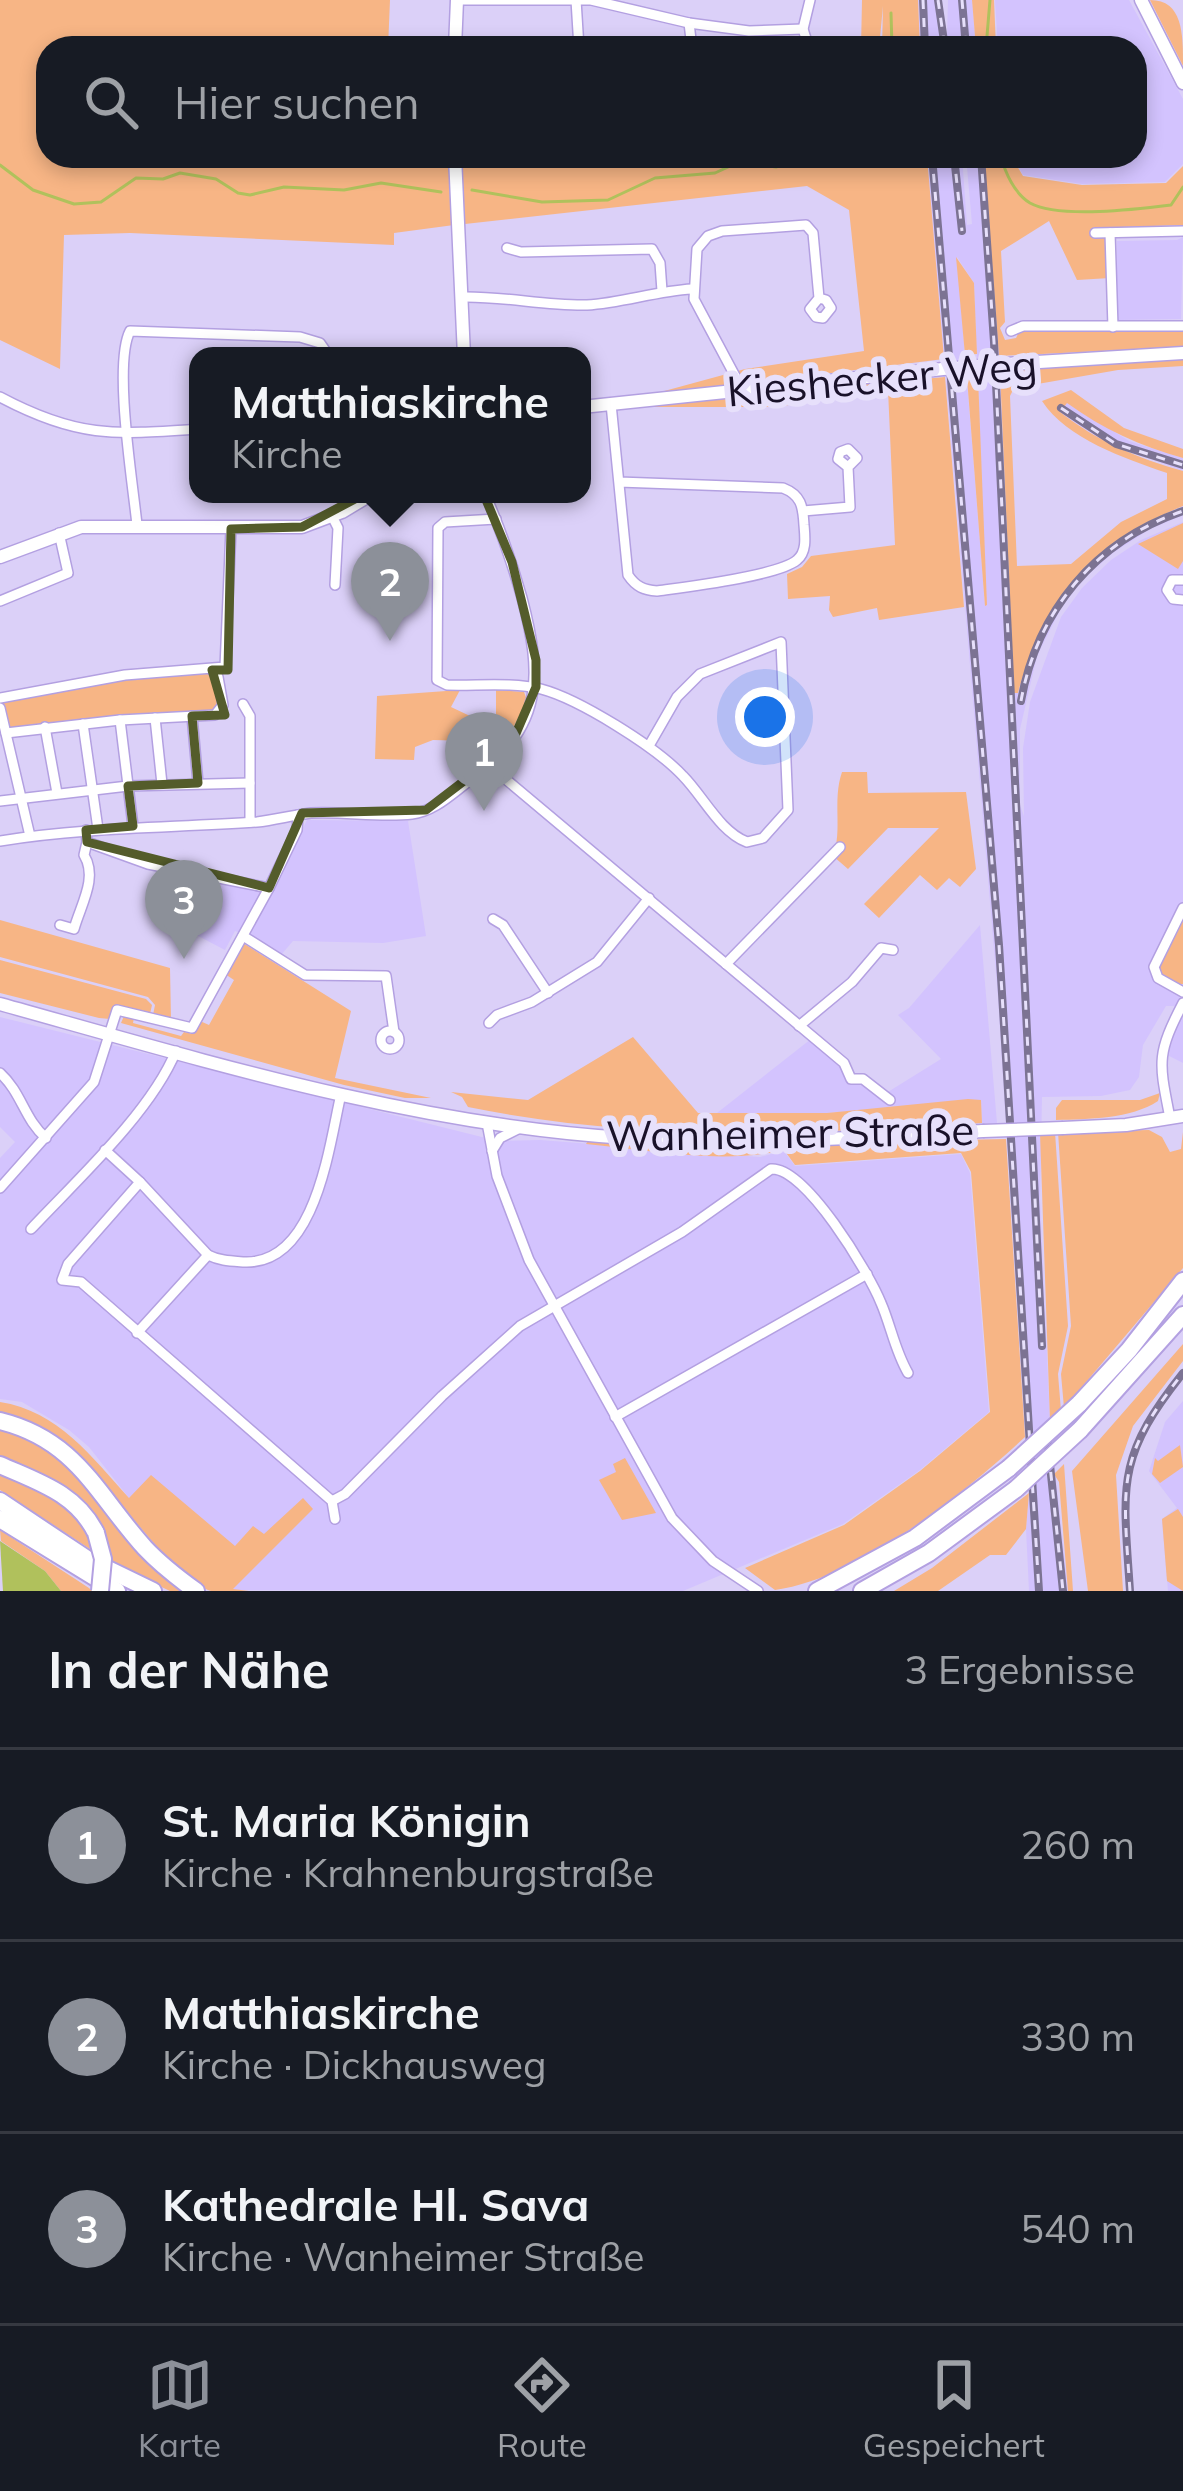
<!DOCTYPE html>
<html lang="de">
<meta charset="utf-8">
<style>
:root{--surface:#171b24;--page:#242831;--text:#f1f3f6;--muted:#9ea1a6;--line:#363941;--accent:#8c9099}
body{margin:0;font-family:Mulish,sans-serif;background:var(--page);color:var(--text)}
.you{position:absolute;left:765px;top:717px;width:42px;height:42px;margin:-30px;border:9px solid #fff;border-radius:50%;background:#1a73e8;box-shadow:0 0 0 18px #1a73e833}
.badge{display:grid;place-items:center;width:78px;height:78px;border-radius:50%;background:var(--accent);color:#fff;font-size:39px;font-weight:700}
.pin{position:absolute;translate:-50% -99px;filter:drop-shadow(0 3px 6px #0008)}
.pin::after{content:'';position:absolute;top:63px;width:42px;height:36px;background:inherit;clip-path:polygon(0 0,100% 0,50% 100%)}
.popup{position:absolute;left:189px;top:347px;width:402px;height:156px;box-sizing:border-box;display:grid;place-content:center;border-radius:24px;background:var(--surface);filter:drop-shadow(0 3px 9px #0005);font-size:39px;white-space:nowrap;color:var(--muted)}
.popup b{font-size:45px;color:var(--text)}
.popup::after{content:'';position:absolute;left:50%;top:100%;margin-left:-24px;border:24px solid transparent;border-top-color:var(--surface)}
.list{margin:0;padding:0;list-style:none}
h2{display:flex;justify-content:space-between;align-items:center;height:156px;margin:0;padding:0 48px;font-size:51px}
h2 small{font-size:39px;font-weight:400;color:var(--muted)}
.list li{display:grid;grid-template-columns:78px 1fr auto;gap:36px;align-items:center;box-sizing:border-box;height:192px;padding:0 48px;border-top:3px solid var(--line)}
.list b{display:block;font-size:45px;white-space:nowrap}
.list p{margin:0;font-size:39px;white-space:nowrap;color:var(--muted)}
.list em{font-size:39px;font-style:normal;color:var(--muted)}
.icon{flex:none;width:66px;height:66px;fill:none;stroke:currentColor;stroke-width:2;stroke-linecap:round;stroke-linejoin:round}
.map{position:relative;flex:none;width:1183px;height:1591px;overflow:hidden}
.search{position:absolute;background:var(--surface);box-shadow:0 6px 18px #0003;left:36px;right:36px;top:36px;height:132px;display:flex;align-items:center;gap:30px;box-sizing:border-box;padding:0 42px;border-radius:36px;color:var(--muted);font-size:45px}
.sheet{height:732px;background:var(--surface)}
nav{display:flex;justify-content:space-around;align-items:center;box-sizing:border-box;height:168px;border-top:3px solid var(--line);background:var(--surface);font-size:33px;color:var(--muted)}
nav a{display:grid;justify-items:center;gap:6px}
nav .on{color:var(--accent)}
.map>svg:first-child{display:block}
.built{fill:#d3c3fe;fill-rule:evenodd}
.green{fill:#f7b585}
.water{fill:#b0c15c}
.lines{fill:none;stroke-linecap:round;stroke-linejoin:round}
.stream{stroke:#b0c15c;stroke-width:3}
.street-casing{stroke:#b3a0e1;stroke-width:12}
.secondary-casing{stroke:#b3a0e1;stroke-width:15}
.highway-casing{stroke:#b3a0e1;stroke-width:20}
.street{stroke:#fff;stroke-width:9}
.secondary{stroke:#fff;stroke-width:12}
.highway{stroke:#fff;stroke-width:16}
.rail-casing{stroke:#7c7393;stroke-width:8}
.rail{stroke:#e7e0fb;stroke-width:3;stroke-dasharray:9;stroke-linecap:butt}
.secondary-bridge-casing{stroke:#b3a0e1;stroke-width:15;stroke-linecap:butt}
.highway-bridge-casing{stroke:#b3a0e1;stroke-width:20;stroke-linecap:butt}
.secondary-bridge{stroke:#fff;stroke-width:12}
.highway-bridge{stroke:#fff;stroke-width:16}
.marked{fill:none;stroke:#545c2b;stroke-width:9;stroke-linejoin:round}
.labels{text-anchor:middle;stroke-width:12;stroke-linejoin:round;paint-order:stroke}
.street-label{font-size:42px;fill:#191129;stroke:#e7e0fb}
</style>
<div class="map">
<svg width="1183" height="1591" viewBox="0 0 1183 1591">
<rect width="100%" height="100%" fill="#dbd0f8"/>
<g class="built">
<path d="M 918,0 L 940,0 L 947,36 L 948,0 L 972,0 L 976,48 L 920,48 Z"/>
<path d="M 995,0 L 1129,0 L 1183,99 L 1183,164 L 1165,182 L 1082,184 L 1023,175 L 1012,156 L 1135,156 L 1135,48 L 998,48 Z"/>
<path d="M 927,156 L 962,156 L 967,225 L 972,224 L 966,156 L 984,156 L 997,312 L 1014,692 L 1018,692 L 1028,658 L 1047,617 L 1075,577 L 1123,535 L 1183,506 L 1183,515 L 1150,529 L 1114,552 L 1085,577 L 1062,606 L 1037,656 L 1020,729 L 1020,805 L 1024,816 L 1023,748 L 1030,702 L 1061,617 L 1082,588 L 1111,560 L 1141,540 L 1183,522 L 1183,1063 L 1165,1054 L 1175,1006 L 1166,1006 L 1143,1045 L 1139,1077 L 1130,1090 L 1101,1096 L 1042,1097 L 1040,1199 L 1050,1421 L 1068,1591 L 1029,1591 L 1026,1529 L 1029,1493 L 998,997 ZM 957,257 L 974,283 L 986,605 L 985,605 Z"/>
<path d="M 1183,237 L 1181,319 L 1117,320 L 1117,241 L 1177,240 Z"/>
<path d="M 1067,402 L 1129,441 L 1183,458 L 1183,471 L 1104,442 L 1059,412 Z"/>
<path d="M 307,820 L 408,821 L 426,936 L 383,943 L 293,941 L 281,955 L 249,935 Z"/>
<path d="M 213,883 L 261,891 L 240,933 L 235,931 L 225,950 L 164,918 L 181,886 Z"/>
<path d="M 980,925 L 997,1123 L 982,1124 L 981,1100 L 827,1113 L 717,1113 L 811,1039 L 883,1095 L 941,1059 L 898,1015 L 909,1008 Z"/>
<path d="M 0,1017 L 498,1141 L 540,1140 L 760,1157 L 784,1151 L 795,1166 L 961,1154 L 970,1173 L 989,1412 L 920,1470 L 843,1524 L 683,1591 L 232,1590 L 129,1498 L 89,1447 L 69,1430 L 22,1402 L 0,1399 L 0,1158 L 15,1142 L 0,1127 Z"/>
<path d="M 1183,1401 L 1183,1591 L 1168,1591 L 1162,1519 L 1177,1508 L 1149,1471 L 1165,1422 Z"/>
</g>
<g class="green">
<path d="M 0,0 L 390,0 L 388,48 L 48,48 L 48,156 L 448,156 L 454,225 L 394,233 L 394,245 L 130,233 L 64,235 L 60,369 L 0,340 Z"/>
<path d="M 862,0 L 918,0 L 920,48 L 882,48 L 883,6 L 879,48 L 861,48 Z"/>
<path d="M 972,0 L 994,0 L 996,48 L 976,48 Z"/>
<path d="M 1150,0 C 1183,0 1183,34 1183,66 Z"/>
<path d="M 568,156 L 927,156 L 944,359 L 646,396 L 745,369 L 864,351 L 849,210 L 807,186 L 465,224 L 461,161 Z"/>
<path d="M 984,156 L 1011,156 L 1023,176 L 1082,185 L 1166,183 L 1183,166 L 1183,225 L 1092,228 L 1094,234 L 1106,238 L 1110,278 L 1077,280 L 1049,221 L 1001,251 L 1005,322 L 1000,328 L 1005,340 L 1016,338 L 1020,330 L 1183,327 L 1183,347 L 999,356 Z"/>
<path d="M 956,257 L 974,283 L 977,354 L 965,355 Z"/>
<path d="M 1183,358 L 1183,366 L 1118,370 L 1014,388 L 1010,396 L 1017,566 L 1071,564 L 1121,522 L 1167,499 L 1167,473 C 1124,458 1067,439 1042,401 L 1071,390 L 1124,428 L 1183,449 L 1183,458 C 1140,446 1103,429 1067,403 L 1060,412 C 1097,441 1137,458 1183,471 L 1183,506 C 1095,541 1043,602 1018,693 L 1014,693 L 1000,372 Z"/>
<path d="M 945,377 L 964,607 L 879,620 L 877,608 L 833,617 L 829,610 L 830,596 L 788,599 L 787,574 L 802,567 L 811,556 L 895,545 L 888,390 L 840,394 L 779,407 L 619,407 Z"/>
<path d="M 978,377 L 987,605 L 985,606 L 967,378 Z"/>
<path d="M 1183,523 L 1183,561 L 1178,569 L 1138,544 Z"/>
<path d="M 210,669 L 216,673 L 221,713 L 12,730 L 6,727 L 1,703 L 5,698 L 54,685 Z"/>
<path d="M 460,690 L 451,707 L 470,716 L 496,715 L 496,690 L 524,692 L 527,700 L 506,742 L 433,740 L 415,747 L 414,760 L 375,759 L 377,696 Z"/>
<path d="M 842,772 L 867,772 L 868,793 L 966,792 L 976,869 L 960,887 L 949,878 L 937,890 L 920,875 L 879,918 L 864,904 L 939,828 L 888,828 L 848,869 L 833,856 C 843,830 832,801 842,772 Z"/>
<path d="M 1183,914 L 1183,984 L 1176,984 L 1161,975 L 1158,966 Z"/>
<path d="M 0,920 L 170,968 L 171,1020 L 153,1015 L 155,1005 L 148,997 L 0,957 Z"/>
<path d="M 243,943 L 351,1011 L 335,1078 L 431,1098 L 405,1098 L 344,1085 L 121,1023 L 124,1016 L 134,1018 L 133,1023 L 181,1036 L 184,1032 L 193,1034 L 200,1021 L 209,1025 L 234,980 L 225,974 Z"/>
<path d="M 0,960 L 146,999 L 152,1005 L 150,1014 L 114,1005 L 110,1019 L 99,1018 L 0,993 Z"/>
<path d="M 633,1037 L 698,1113 L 827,1113 L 968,1099 L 981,1100 L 982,1123 C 811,1134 637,1142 468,1107 L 462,1097 L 451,1092 L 528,1100 Z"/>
<path d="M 1160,1093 L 1158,1101 C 1131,1119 1088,1119 1056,1120 L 1056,1108 L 1062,1100 L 1140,1100 Z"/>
<path d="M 1149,1130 L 1162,1137 L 1170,1152 L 1181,1149 L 1183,1132 L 1183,1268 L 1064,1408 L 1061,1374 L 1071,1326 L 1058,1132 Z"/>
<path d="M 1055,1132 L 1068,1326 L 1058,1374 L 1061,1411 L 1050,1421 L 1040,1133 Z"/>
<path d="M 1006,1139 L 1025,1437 C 963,1494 860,1578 775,1590 L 745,1568 L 844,1525 L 920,1471 L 990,1412 L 971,1172 L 961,1153 L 795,1165 L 784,1150 C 722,1165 650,1150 586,1144 L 588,1141 L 683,1146 Z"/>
<path d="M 1183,1344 L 1183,1361 L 1133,1426 L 1116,1475 L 1123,1591 L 1088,1591 L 1072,1471 Z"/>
<path d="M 0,1402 C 58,1411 92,1457 129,1498 L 151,1475 L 235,1546 L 253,1526 L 264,1534 L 303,1498 L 313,1509 L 233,1589 L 249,1591 C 238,1591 222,1591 211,1591 C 196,1587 178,1568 167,1557 C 111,1501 83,1433 0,1412 Z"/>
<path d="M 0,1428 C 76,1447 136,1535 188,1591 L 170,1591 L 111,1563 L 103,1532 L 0,1458 Z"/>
<path d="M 1179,1438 L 1183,1467 L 1160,1483 L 1152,1474 L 1155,1458 L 1158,1461 L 1180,1445 Z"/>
<path d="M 625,1458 L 656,1513 L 622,1520 L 599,1480 L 616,1472 L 613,1464 Z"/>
<path d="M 1064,1464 L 1073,1591 L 1068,1591 L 1059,1482 L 1054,1474 Z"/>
<path d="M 0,1469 C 49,1491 75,1501 96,1553 L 0,1490 Z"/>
<path d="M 1029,1493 L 1026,1529 L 1006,1555 L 990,1555 L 938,1591 L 894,1591 L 932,1568 Z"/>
<path d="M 1178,1509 L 1183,1517 L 1183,1591 L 1167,1581 L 1162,1519 Z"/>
<path d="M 0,1530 L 89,1588 L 92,1591 L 61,1591 L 45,1571 L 1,1541 Z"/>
</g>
<path class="water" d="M 0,1541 L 45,1571 L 61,1591 L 3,1591 Z"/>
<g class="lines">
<g class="stream">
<path d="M 891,13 L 892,48"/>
<path d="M 986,48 L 990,0"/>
<path d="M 1001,156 C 1005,173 1015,194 1030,203 C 1059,219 1139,209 1171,205 L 1183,187"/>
<path d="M 0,165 L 33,190 L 74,204 L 101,202 L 136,178 L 163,179 L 180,173 L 216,179 L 238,193 L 250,195 L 284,187 L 344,190 L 381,183 L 441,192"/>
<path d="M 472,190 L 542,202 L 608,200 L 655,178 L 715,173 L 739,162 L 776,167 L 799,158 L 827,156"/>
</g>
<g class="street-casing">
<g id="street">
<path d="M 457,0 L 591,0 L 689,23 L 749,31 L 803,29"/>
<path d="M 576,0 L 579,48"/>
<path d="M 689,23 L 692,48"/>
<path d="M 809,48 L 803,29 L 810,0"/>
<path d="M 1095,233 L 1183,231"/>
<path d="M 1110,233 L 1113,327"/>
<path d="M 507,248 L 521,252 L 652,249 L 660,263 L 662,291"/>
<path d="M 462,297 C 504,296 545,306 587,305 C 622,303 656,291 692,289"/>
<path d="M 1011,331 L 1023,326 L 1183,326"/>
<path d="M 742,389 L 694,299 L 697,249 L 708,236 L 722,231 L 806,225 L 813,233 L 819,298 L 826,300 L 831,308 L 823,318 L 816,317 L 810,309 L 819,298"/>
<path d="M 0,397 C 77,438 114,435 198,429"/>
<path d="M 611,404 L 628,575 C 636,587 644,590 657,591 C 686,587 778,576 797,560 C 807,552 805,537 804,525 C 803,506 801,495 783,488 L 619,482"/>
<path d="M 803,511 L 850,507 L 848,467 L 838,459 L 840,452 L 848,449 L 857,458 L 848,467"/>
<path d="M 332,516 L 338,528 L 335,585"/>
<path d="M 496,519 L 445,522 L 438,528 L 437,680 L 447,685 C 477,686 512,682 541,689 C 579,699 656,747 683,776 C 703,796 720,832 747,842 L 763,838 L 788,810 L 781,642 L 700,674 L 677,697 L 650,744"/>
<path d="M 137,525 C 133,484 113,364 130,331 L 300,337 L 320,343 L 329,356"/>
<path d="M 1183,580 L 1172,580 L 1167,590 L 1173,599 L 1183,600"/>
<path d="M 0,601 L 68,573 L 59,533"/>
<path d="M 0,698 L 125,675 L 225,667 L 231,529"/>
<path d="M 243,704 L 250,716 L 250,822"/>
<path d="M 0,708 L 30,836"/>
<path d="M 192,716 L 198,783"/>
<path d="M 155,718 L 162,784"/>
<path d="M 120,720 L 133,826"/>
<path d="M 83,724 L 98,829"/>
<path d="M 45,727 L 57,793"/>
<path d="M 6,733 L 120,720 L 215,715 L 223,705 L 218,677 L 212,670"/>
<path d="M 490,766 L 844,1063 L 851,1079 L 863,1079 L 890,1100"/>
<path d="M 0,801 L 128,786 L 250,783"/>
<path d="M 86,830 L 87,842 L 148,864 L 269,888 L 297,830 L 298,815"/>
<path d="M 0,841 C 86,827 170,828 257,822 C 275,820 293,815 311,813 C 345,811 379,818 412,814 C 437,811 455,790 475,777 C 544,727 542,674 522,598 C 512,562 500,528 485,494"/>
<path d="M 1183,908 L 1154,967 L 1158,978 L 1183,992"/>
<path d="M 493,919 L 503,925 L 548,993"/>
<path d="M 60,925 L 74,929 C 81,904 98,878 84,855 L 87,842"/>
<path d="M 243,936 L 305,975 L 386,976 L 394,1032"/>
<path d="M 726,964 L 840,847"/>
<path d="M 489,1023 L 497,1015 L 532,1002 L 597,962 L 649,898"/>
<path d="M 799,1026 L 852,982 L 881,948 L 893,950"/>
<circle cx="390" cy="1040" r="9"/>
<path d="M 0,1073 C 22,1093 24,1119 46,1138"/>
<path d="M 1170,1118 C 1159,1062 1156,1055 1183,1003"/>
<path d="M 487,1123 L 497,1176 L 529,1260 L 672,1518 L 713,1561 L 758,1591"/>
<path d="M 105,1150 L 140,1182 L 68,1264 L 62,1280 L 81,1282 L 332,1501 L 335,1519"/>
<path d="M 492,1151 L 500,1138 L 518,1129"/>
<path d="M 140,1182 L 208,1255 C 220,1261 231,1261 245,1262 C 316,1264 329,1146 341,1094"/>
<path d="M 0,1188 L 94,1082 L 117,1010 L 192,1028 L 269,888"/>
<path d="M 31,1229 C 77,1180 151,1112 176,1051"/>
<path d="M 137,1333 L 208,1255"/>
<path d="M 615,1417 L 867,1274"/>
<path d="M 332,1501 L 345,1494 L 442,1396 L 520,1326 L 682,1232 L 771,1169 C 805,1166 869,1273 881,1303 C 891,1326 895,1351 908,1373"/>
</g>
</g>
<g class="secondary-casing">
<g id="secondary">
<path d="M 1141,0 L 1183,83"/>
<path d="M 455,48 L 457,0"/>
<path d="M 455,156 L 464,356"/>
<path d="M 1006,364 L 1183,353"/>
<path d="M 582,407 L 943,369"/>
<path d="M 0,557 L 81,527 L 302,527 L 342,512 L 372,494"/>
<path d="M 0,1004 C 205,1061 413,1125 626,1138 C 745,1146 865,1137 983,1131"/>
<path d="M 1063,1128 L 1126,1125 L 1183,1116"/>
</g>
</g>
<g class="highway-casing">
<g id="highway">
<path d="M 1079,1404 L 1129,1350 L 1183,1281"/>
<path d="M 0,1421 C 77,1440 97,1495 145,1548 C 160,1564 178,1578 196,1591"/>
<path d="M 1080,1430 L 1183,1315"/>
<path d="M 0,1465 C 38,1482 76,1493 96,1533"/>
<path d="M 0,1501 L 87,1559 L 153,1591"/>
<path d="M 0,1519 L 117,1591"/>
<path d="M 817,1591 L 915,1538 L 1009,1468"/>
<path d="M 862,1591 L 929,1553 L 1016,1489"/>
</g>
</g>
<use href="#street" class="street"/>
<use href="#secondary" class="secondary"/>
<use href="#highway" class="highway"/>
<g class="rail-casing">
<g id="rail">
<path d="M 923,0 L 925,48"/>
<path d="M 938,0 L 945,48"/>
<path d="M 962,0 L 966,48"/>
<path d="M 932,156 L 999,945 L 1039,1591"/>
<path d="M 954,156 L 962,231"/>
<path d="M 981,156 L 994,342 L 1042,1346"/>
<path d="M 1061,408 L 1116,444 L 1183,465"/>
<path d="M 1021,701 C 1037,611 1095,541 1183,511"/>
<path d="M 1047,1436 L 1063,1591"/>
<path d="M 1130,1591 C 1123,1486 1115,1458 1183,1373"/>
</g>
</g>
<use href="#rail" class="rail"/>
<g class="secondary-bridge-casing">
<g id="secondary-bridge">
<path d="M 943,369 L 1006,364"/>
<path d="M 983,1131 L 1063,1128"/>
</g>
</g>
<g class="highway-bridge-casing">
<g id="highway-bridge">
<path d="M 1009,1468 L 1079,1404"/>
<path d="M 1016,1489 L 1080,1430"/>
<path d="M 96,1533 L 103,1559 L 100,1591"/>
</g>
</g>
<use href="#secondary-bridge" class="secondary-bridge"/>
<use href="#highway-bridge" class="highway-bridge"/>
</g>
<path class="marked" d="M 467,454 L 512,562 L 536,660 L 536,687 L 511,745 L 426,810 L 302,813 L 269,888 L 87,842 L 86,830 L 133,826 L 128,786 L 198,783 L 192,716 L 225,715 L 212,670 L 228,670 L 231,529 L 302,527 L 438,455 Z"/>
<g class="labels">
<g class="street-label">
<text transform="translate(882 378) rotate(-5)" y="15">Kieshecker Weg</text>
<text transform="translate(790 1133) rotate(-1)" y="15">Wanheimer Straße</text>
</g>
</g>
</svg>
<div class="you"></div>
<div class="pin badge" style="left:484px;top:811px">1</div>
<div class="pin badge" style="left:390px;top:641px">2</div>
<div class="popup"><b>Matthiaskirche</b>Kirche</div>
<div class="pin badge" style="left:184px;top:959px">3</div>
<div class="search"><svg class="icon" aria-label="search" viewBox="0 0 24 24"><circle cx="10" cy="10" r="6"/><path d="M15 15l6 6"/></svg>Hier suchen</div>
</div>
<section class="sheet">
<h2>In der Nähe<small>3 Ergebnisse</small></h2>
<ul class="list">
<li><span class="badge">1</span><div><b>St. Maria Königin</b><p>Kirche · Krahnenburgstraße</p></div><em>260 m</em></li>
<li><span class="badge">2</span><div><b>Matthiaskirche</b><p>Kirche · Dickhausweg</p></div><em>330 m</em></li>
<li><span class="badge">3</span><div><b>Kathedrale Hl. Sava</b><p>Kirche · Wanheimer Straße</p></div><em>540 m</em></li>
</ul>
</section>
<nav>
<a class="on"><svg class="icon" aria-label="map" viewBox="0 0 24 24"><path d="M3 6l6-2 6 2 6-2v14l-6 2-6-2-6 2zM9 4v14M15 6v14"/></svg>Karte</a>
<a><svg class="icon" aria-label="directions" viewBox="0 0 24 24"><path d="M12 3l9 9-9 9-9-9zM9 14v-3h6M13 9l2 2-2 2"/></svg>Route</a>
<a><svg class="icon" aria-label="saved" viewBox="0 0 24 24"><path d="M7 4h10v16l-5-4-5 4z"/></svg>Gespeichert</a>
</nav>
